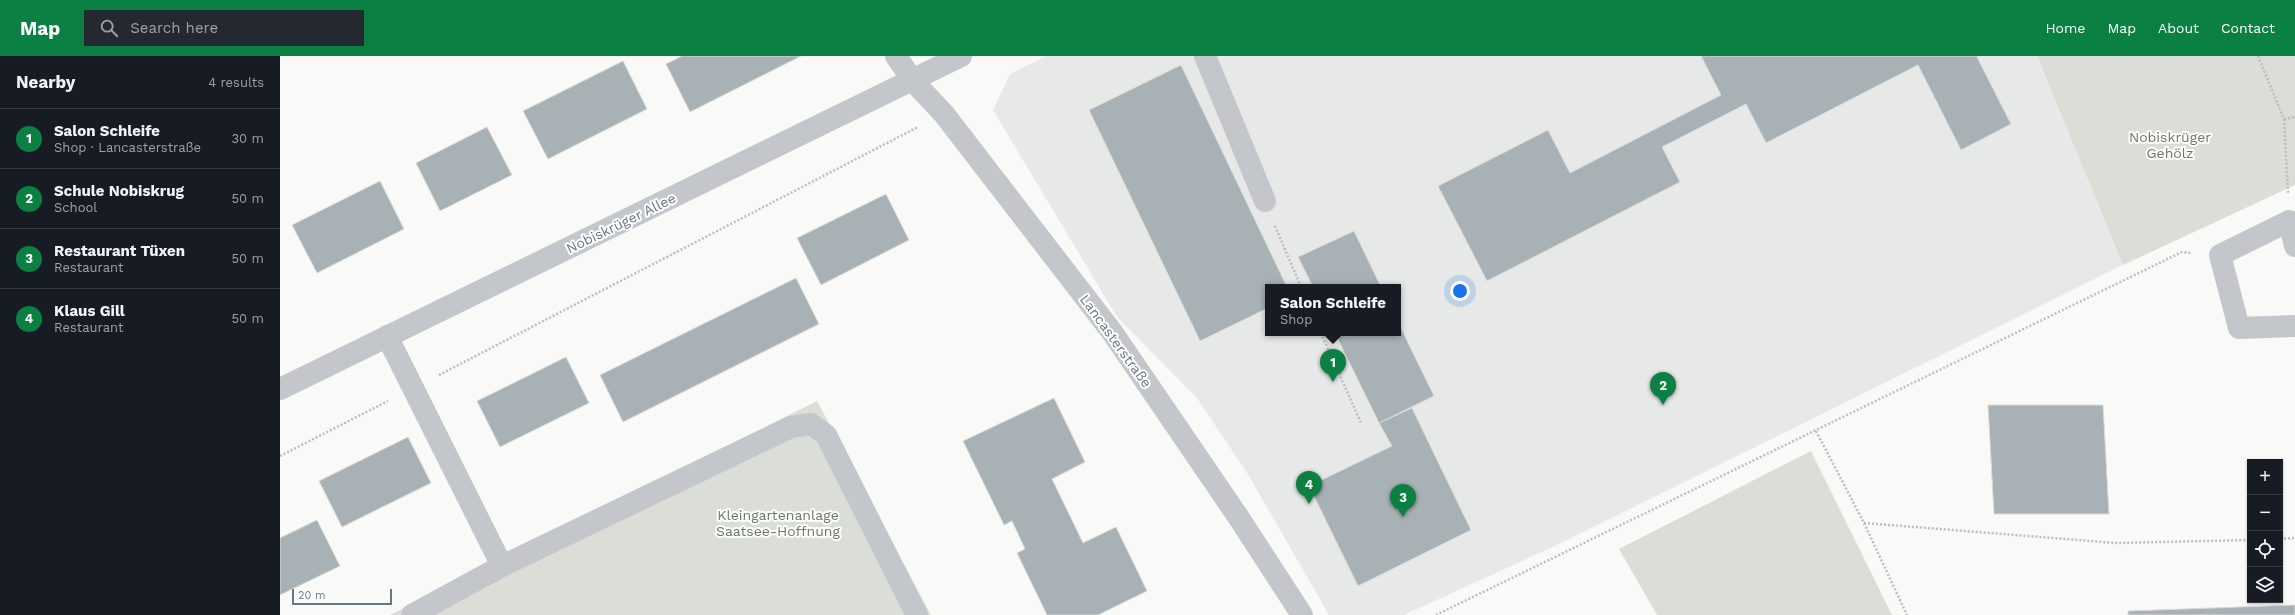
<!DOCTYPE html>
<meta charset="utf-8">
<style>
:root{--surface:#171b24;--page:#242831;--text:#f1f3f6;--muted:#9ea1a6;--line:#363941;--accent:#0b8043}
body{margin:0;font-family:"Work Sans",sans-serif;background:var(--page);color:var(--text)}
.controls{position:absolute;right:12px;bottom:12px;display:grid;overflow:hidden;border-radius:0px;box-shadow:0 1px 3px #0004}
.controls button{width:36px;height:36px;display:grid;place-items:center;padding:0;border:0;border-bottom:1px solid var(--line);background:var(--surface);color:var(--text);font:20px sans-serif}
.scale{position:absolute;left:12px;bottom:10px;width:100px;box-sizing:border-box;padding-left:4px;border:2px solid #657782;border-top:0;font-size:11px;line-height:14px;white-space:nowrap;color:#657782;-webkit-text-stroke:3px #fff;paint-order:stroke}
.you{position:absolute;left:1180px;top:235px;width:14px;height:14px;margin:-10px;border:3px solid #fff;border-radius:50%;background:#1a73e8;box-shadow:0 0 0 6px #1a73e833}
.badge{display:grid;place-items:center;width:26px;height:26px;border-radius:50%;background:var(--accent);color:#fff;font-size:13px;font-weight:700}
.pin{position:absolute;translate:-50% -33px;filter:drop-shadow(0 1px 2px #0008)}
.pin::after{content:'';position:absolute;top:21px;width:14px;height:12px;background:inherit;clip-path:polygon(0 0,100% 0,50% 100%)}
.popup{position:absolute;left:985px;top:228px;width:136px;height:52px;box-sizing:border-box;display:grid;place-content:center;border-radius:0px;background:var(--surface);filter:drop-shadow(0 1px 3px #0005);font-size:13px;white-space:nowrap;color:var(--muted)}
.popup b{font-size:15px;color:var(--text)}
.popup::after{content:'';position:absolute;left:50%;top:100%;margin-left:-8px;border:8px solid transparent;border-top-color:var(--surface)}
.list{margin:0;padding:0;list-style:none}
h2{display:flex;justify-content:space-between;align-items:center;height:52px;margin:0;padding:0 16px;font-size:17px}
h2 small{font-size:13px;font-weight:400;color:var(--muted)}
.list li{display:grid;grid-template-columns:26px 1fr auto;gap:12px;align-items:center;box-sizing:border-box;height:60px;padding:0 16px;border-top:1px solid var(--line)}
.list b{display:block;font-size:15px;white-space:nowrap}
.list p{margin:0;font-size:13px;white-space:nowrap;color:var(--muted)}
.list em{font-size:13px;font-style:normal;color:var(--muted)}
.icon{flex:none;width:22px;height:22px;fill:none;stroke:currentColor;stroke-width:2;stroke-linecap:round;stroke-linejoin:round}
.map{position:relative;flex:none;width:2015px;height:559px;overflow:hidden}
header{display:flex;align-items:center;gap:24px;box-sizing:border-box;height:56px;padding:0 20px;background:var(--accent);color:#fff}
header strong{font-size:19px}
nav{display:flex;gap:22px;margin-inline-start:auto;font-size:14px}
.search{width:280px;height:36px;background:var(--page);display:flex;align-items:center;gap:10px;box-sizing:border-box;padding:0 14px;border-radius:0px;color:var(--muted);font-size:15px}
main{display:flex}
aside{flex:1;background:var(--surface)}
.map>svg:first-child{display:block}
.built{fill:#e7e9e8;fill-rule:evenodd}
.green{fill:#daded6}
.building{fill:#a7b1b6;stroke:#dbdbd9}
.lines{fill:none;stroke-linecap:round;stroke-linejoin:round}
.path{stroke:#bbbec1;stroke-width:2.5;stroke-dasharray:2 2;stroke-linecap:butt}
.minor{stroke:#c3c7cb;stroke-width:22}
.labels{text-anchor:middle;stroke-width:4;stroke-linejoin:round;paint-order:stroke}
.park-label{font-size:14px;fill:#697a64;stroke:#fff}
.street-label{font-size:14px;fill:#657782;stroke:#fff}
</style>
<header>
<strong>Map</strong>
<div class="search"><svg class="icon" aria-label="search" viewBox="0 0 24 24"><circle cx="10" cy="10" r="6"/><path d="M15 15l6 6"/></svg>Search here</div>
<nav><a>Home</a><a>Map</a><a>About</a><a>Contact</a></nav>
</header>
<main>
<aside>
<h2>Nearby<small>4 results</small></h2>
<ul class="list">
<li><span class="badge">1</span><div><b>Salon Schleife</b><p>Shop · Lancasterstraße</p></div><em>30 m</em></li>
<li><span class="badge">2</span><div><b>Schule Nobiskrug</b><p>School</p></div><em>50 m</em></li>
<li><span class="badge">3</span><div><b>Restaurant Tüxen</b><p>Restaurant</p></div><em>50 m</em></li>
<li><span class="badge">4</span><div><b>Klaus Gill</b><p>Restaurant</p></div><em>50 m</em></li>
</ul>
</aside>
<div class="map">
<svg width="2015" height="559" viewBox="0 0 2015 559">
<rect width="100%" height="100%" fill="#f9f9f7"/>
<path class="built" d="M 767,0 L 1757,0 L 1843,209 L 1277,489 L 1124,559 L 1049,559 L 969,420 L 917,342 L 837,261 L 713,54 L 730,18 ZM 988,231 L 1118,231 L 1118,277 L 988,277 Z"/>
<g class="green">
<path d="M 1757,0 L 2015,0 L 2015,129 L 1843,209 Z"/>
<path d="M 537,345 L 651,559 L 110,559 Z"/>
<path d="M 1531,395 L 1612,559 L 1377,559 L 1339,493 Z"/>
</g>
<g class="building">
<path d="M 402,0 L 521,0 L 410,56 L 386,8 Z"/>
<path d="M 1421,0 L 1698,0 L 1697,1 L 1731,68 L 1681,94 L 1638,9 L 1486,87 L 1466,48 L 1382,91 L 1400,126 L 1207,225 L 1158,130 L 1268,74 L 1290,117 L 1441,39 Z"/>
<path d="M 343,5 L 367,53 L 268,103 L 243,55 Z"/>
<path d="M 901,9 L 1007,231 L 988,231 L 988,252 L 920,285 L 809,54 Z"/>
<path d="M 207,71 L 232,119 L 160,155 L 136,107 Z"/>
<path d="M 100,125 L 124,173 L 37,217 L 12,169 Z"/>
<path d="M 606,138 L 629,184 L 541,229 L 517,182 Z"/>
<path d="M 1074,175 L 1101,231 L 1033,231 L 1018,201 Z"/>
<path d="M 516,222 L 539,268 L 343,366 L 320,319 Z"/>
<path d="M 1118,266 L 1154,340 L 1099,367 L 1055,277 L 1118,277 Z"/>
<path d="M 286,301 L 309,347 L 220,391 L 197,345 Z"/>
<path d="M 774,342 L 805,406 L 772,423 L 803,487 L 836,471 L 867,535 L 818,559 L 767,559 L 737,497 L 745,493 L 732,465 L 724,469 L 683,385 Z"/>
<path d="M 1708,349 L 1823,349 L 1829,458 L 1714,458 Z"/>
<path d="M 1132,352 L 1191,474 L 1078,530 L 1029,430 L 1112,390 L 1099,367 Z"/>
<path d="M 128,381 L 151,427 L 62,471 L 39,425 Z"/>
<path d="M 37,464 L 60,510 L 0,539 L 0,482 Z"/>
<path d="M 2015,549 L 2015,559 L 1848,559 L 1848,555 Z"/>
</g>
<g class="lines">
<g class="path">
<path d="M 1978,0 L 2004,63 L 2008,137"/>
<path d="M 2004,63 L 2015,61"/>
<path d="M 995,170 L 1021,231"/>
<path d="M 1041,277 L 1081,367"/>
<path d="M 159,319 L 638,71"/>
<path d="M 1536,375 L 1584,467 L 1627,559"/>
<path d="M 0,400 L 108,345"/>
<path d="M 1584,467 L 1836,487 L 1970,484"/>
<path d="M 2000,483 L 2015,482"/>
<path d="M 1156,559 L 1902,196 L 1912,197"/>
</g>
<g class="minor">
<path d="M 616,0 L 633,25 L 664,58 L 832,276 L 959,462 L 1022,559"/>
<path d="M 925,0 L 985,145"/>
<path d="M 2015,190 L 2009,165 L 1940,199 L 1959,272 L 2015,270"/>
<path d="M 107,280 L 222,510"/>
<path d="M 0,333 L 681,0"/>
<path d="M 132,559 L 222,510 L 511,371 L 531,368 L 546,379 L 637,559"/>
</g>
</g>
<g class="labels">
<g class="park-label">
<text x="1890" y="86">Nobiskrüger<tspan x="1890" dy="16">Gehölz</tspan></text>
<text x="498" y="464">Kleingartenanlage<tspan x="498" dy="16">Saatsee-Hoffnung</tspan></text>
</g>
<g class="street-label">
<text transform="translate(341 167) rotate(-26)" y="5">Nobiskrüger Allee</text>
<text transform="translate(836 285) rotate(54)" y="5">Lancasterstraße</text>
</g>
</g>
</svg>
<div class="controls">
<button>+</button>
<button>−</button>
<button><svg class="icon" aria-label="locate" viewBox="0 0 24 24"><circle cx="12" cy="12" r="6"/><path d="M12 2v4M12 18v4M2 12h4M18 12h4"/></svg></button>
<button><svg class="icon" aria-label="layers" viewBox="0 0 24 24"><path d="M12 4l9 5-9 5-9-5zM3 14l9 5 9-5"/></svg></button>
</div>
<div class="scale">20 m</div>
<div class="you"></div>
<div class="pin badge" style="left:1053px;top:326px">1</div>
<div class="popup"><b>Salon Schleife</b>Shop</div>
<div class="pin badge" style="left:1383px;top:349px">2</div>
<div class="pin badge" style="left:1123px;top:461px">3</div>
<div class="pin badge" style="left:1029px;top:448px">4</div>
</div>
</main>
